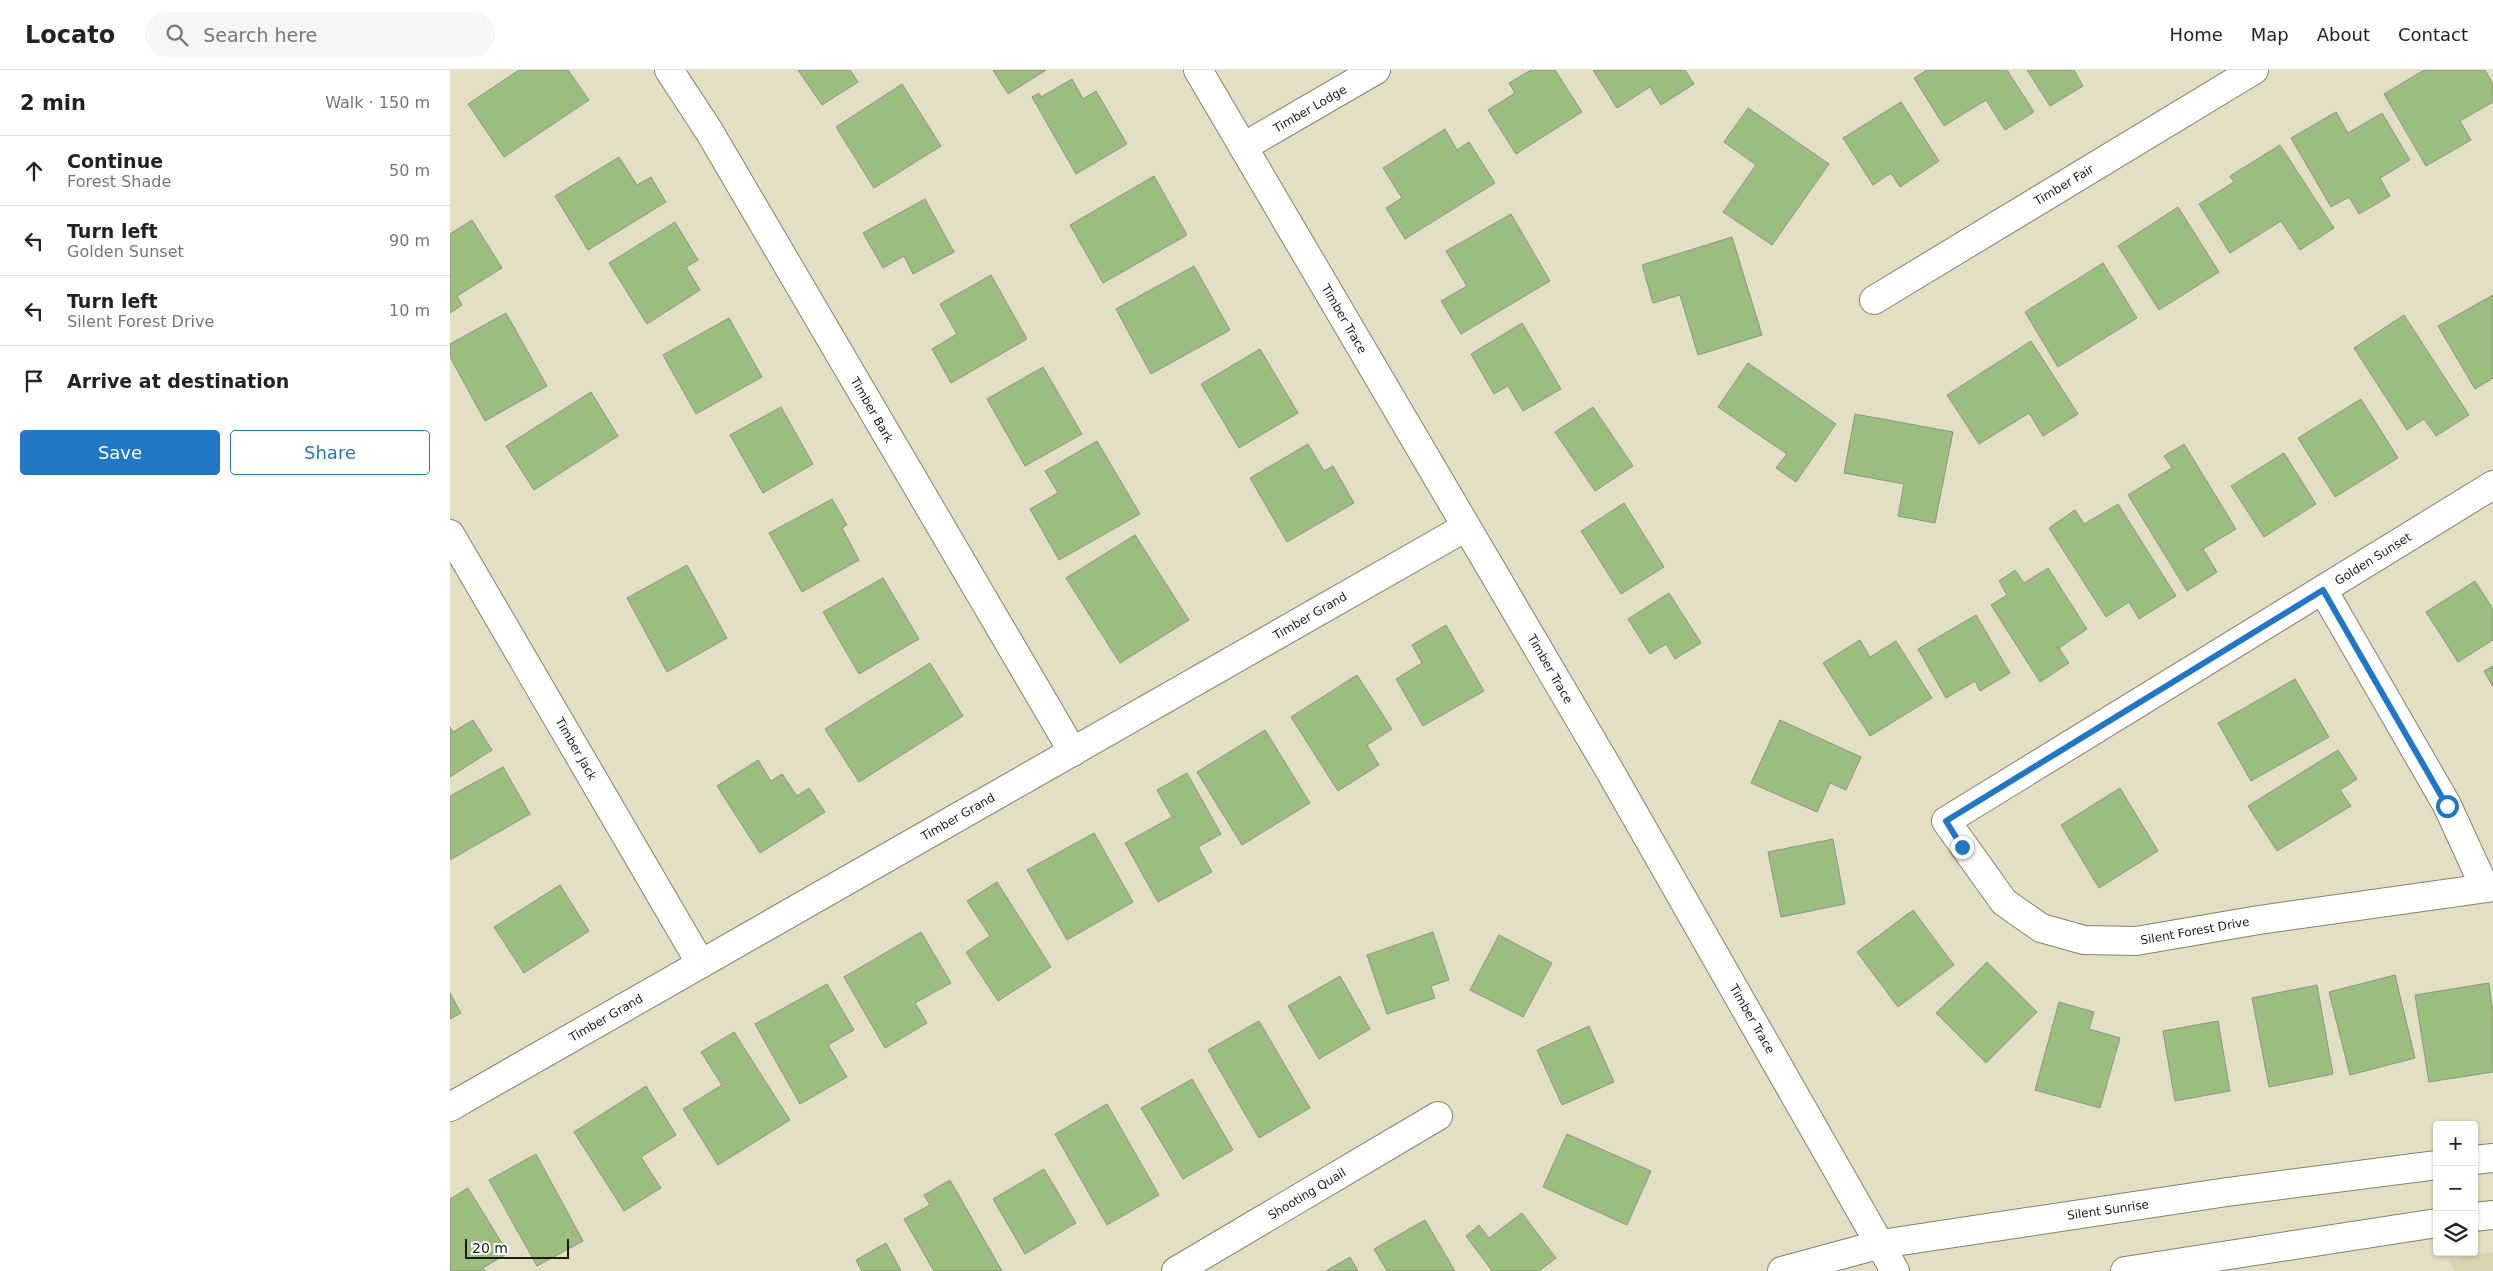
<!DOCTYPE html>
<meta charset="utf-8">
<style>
:root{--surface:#fff;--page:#f6f6f6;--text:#222;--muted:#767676;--line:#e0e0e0;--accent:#2177c5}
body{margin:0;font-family:"DejaVu Sans",sans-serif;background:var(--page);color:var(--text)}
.controls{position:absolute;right:15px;bottom:15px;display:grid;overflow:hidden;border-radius:5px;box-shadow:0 1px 4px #0004}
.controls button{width:45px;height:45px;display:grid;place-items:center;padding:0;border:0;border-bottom:1px solid var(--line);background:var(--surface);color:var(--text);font:25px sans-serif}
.scale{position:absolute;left:15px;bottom:12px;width:104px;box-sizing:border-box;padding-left:5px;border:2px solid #1c1a11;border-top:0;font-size:14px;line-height:18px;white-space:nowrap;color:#1c1a11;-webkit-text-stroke:4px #fff;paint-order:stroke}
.stop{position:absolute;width:15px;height:15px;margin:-11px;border:4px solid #2177c5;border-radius:50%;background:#fff}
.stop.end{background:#2177c5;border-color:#fff;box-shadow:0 1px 5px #0008}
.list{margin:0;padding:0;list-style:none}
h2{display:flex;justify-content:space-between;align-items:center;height:65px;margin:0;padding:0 20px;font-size:21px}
h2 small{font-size:16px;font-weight:400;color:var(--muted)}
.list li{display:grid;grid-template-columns:32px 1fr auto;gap:15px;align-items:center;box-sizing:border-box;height:70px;padding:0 20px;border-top:1px solid var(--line)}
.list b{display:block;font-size:19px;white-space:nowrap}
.list p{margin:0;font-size:16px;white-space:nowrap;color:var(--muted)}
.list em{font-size:16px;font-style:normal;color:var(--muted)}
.actions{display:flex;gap:10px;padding:15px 20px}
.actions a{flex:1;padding:11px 0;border:1px solid var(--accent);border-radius:5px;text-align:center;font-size:18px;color:var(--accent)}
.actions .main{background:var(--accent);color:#fff}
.icon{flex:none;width:28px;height:28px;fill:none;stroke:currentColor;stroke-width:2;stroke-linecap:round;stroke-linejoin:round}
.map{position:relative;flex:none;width:2043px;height:1201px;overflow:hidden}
header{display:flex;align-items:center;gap:30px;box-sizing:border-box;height:70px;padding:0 25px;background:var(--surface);border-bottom:1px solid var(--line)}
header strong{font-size:24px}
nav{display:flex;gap:28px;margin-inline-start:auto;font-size:18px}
.search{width:350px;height:45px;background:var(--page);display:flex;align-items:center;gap:12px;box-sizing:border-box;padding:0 18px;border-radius:28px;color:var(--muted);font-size:19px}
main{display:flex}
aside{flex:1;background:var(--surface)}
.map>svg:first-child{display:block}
.built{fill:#d8d4b2}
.building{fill:#9bbd7d;stroke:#8b9781}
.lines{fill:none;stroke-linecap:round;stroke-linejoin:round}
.street-casing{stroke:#85826a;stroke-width:30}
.secondary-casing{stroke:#85826a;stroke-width:30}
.street{stroke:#fff;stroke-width:28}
.secondary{stroke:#fff;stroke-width:28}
.route{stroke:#2177c5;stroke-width:6}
.labels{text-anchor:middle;stroke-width:4;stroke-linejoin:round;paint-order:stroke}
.street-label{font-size:12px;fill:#1c1a11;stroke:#fff}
</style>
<header>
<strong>Locato</strong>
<div class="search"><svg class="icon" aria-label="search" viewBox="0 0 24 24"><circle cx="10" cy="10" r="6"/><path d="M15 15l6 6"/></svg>Search here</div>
<nav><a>Home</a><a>Map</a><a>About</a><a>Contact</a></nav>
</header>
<main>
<aside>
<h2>2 min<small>Walk · 150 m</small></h2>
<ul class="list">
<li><svg class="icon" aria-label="ahead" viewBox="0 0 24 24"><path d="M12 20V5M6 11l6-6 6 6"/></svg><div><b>Continue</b><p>Forest Shade</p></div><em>50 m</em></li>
<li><svg class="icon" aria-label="left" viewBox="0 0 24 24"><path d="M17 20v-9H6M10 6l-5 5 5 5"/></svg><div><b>Turn left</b><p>Golden Sunset</p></div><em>90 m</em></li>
<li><svg class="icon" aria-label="left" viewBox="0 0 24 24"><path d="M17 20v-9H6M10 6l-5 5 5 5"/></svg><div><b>Turn left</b><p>Silent Forest Drive</p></div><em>10 m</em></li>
<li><svg class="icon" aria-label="arrive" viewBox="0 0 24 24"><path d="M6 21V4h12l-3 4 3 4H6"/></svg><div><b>Arrive at destination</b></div></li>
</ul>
<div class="actions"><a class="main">Save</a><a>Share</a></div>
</aside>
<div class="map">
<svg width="2043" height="1201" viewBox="0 0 2043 1201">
<rect width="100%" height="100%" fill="#e3dfc5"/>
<path class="built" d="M 2043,1182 L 2043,1201 L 2005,1201 L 1998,1190 Z"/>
<g class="building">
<path d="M 69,0 L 118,0 L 139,30 L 54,87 L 18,34 Z"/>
<path d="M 348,0 L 400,0 L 408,12 L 372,35 Z"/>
<path d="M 543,0 L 596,0 L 558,24 Z"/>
<path d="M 1081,0 L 1105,0 L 1132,42 L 1066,84 L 1038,40 L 1065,23 L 1059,13 Z"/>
<path d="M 1143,0 L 1235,0 L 1244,14 L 1211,35 L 1200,17 L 1167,38 Z"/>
<path d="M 1477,0 L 1557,0 L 1584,42 L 1555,60 L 1536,30 L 1494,56 L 1464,8 Z"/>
<path d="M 1577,0 L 1624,0 L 1633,16 L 1600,36 Z"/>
<path d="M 1974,0 L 2035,0 L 2043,14 L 2043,32 L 2010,51 L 2021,70 L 1976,96 L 1934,24 Z"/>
<path d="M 622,9 L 633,29 L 646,21 L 677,74 L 626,104 L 582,27 L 589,23 L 591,27 Z"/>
<path d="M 452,14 L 491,76 L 424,118 L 386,57 Z"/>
<path d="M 1451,32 L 1489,91 L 1450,117 L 1441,103 L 1423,115 L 1393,68 Z"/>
<path d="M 1298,38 L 1379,94 L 1322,175 L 1273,142 L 1306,95 L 1274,72 Z"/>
<path d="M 1886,42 L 1898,63 L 1932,43 L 1960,90 L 1930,108 L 1940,126 L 1909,144 L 1899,127 L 1881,137 L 1841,68 Z"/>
<path d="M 995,59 L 1007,80 L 1019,72 L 1045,113 L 955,169 L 936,138 L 952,128 L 933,98 Z"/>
<path d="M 1830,75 L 1884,158 L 1850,180 L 1831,151 L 1780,183 L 1749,134 L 1784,112 L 1780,106 Z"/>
<path d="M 169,87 L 187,115 L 201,107 L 216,132 L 138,180 L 105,126 Z"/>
<path d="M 704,106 L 737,165 L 653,213 L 620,155 Z"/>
<path d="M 475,129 L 504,182 L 463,204 L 454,186 L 433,198 L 413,163 Z"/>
<path d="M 1728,137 L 1769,202 L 1709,240 L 1668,176 Z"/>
<path d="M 1061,144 L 1100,211 L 1011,264 L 991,231 L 1017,216 L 996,181 Z"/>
<path d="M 22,150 L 52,198 L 7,226 L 12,235 L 0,243 L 0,164 Z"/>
<path d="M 225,152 L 248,190 L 236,197 L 250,220 L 197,254 L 159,193 Z"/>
<path d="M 1282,167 L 1312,265 L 1248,285 L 1230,225 L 1203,233 L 1192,195 Z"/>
<path d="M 1653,193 L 1687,248 L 1608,297 L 1575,242 Z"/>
<path d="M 744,196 L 780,260 L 701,304 L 666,239 Z"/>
<path d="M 541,205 L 577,269 L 501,313 L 482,279 L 507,264 L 490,234 Z"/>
<path d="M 2043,225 L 2043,308 L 2025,319 L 1988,256 Z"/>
<path d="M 56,243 L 97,316 L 35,351 L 0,287 L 0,274 Z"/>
<path d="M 1954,245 L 2019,345 L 1986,366 L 1974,349 L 1957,360 L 1904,278 Z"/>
<path d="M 279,248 L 312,307 L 246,344 L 213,285 Z"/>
<path d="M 1072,253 L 1111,319 L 1073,341 L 1058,316 L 1044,324 L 1021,284 Z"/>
<path d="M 1581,271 L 1628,344 L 1593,366 L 1579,343 L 1529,374 L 1497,325 Z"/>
<path d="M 810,279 L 848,343 L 789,378 L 751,314 Z"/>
<path d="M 1298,293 L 1386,354 L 1346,412 L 1326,398 L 1337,384 L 1268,337 Z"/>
<path d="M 593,297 L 632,364 L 575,396 L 537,329 Z"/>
<path d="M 141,322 L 168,366 L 84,420 L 56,376 Z"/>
<path d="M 1911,329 L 1948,388 L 1885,427 L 1848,368 Z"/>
<path d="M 331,337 L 363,394 L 313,423 L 280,365 Z"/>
<path d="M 1143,337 L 1183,396 L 1145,421 L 1105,362 Z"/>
<path d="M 1405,344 L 1503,362 L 1485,453 L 1448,446 L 1454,414 L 1394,403 Z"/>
<path d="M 647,371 L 690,444 L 609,490 L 580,439 L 608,423 L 595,401 Z"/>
<path d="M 858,374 L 874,401 L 883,396 L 904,433 L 837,472 L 800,408 Z"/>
<path d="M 1734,374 L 1786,459 L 1753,479 L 1767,502 L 1737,521 L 1678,425 L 1722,398 L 1714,386 Z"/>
<path d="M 1834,383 L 1866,434 L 1814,467 L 1781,416 Z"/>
<path d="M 382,429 L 397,455 L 392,458 L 409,490 L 352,522 L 319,463 Z"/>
<path d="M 1174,433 L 1214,497 L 1171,524 L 1131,461 Z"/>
<path d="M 1668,434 L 1726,526 L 1689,549 L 1679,532 L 1656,547 L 1599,458 L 1625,440 L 1634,454 Z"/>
<path d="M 685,465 L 739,550 L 670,593 L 616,508 Z"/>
<path d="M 237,495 L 277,568 L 217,602 L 177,528 Z"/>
<path d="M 1598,498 L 1637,559 L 1609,578 L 1619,593 L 1590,612 L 1541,535 L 1557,525 L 1549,511 L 1565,500 L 1574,513 Z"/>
<path d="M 433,508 L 469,569 L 409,604 L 373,542 Z"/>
<path d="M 2025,511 L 2043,539 L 2043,570 L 2008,592 L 1976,542 Z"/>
<path d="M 1219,523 L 1251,573 L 1225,589 L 1216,574 L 1200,584 L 1178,549 Z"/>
<path d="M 1526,545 L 1560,603 L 1530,621 L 1525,611 L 1496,628 L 1468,579 Z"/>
<path d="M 996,555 L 1034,621 L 973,656 L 946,609 L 972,593 L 962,575 Z"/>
<path d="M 1410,570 L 1420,587 L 1446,571 L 1482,628 L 1420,666 L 1373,593 Z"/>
<path d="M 480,593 L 513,646 L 409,712 L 375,659 Z"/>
<path d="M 2043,596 L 2043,617 L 2034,601 Z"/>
<path d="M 907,605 L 942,659 L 917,675 L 929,695 L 888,721 L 841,647 Z"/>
<path d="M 1845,609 L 1879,667 L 1801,711 L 1768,653 Z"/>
<path d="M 23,650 L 42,680 L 0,707 L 0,657 L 3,662 Z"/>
<path d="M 1330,650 L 1411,687 L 1396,720 L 1380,713 L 1367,742 L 1301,713 Z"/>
<path d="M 815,660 L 860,733 L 792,775 L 747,702 Z"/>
<path d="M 1888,680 L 1907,709 L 1890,720 L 1901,736 L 1827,781 L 1798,736 Z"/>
<path d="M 308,690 L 321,711 L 332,704 L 347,726 L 359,718 L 375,742 L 310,783 L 267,716 Z"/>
<path d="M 53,697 L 80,744 L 0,790 L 0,726 Z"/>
<path d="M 737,703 L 771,764 L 748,777 L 762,802 L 708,832 L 675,773 L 722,747 L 707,720 Z"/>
<path d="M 1670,718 L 1708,781 L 1649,818 L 1611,755 Z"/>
<path d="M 644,763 L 683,832 L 617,870 L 577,800 Z"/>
<path d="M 1383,769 L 1395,834 L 1331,847 L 1318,782 Z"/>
<path d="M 547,812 L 601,897 L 548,931 L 516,882 L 540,866 L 517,831 Z"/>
<path d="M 110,815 L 139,861 L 74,903 L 44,857 Z"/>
<path d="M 1463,840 L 1504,895 L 1448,937 L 1407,882 Z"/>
<path d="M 471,862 L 501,913 L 465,933 L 477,953 L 435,978 L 394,907 Z"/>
<path d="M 983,862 L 999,910 L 981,916 L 985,928 L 937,944 L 917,885 Z"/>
<path d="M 1049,865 L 1102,893 L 1073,947 L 1020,920 Z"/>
<path d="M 1537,892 L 1587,942 L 1536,993 L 1486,943 Z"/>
<path d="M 1945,905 L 1965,988 L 1900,1005 L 1879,922 Z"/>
<path d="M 890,906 L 920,959 L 869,989 L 838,936 Z"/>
<path d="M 2039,913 L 2043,943 L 2043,1002 L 1979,1012 L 1965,925 Z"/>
<path d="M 377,914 L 404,960 L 378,975 L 397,1007 L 350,1034 L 305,954 Z"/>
<path d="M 1867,915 L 1883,1004 L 1819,1017 L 1802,928 Z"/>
<path d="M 0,923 L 11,943 L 0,949 Z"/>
<path d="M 1609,932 L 1644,942 L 1639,959 L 1670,968 L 1650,1038 L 1585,1020 Z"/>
<path d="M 809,951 L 860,1038 L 809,1068 L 758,980 Z"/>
<path d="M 1768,951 L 1780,1021 L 1725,1031 L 1713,961 Z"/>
<path d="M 1139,956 L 1164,1012 L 1112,1035 L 1087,980 Z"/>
<path d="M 284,962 L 340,1050 L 268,1095 L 233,1039 L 272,1015 L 251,982 Z"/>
<path d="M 742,1009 L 783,1080 L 733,1109 L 691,1038 Z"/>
<path d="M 196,1016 L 226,1065 L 191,1087 L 211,1118 L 174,1141 L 124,1062 Z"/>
<path d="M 657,1034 L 709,1125 L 657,1155 L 605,1064 Z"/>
<path d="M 1117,1064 L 1201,1101 L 1177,1155 L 1093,1117 Z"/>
<path d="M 86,1084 L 133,1171 L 87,1196 L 39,1110 Z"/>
<path d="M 594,1099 L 626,1153 L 575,1184 L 543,1129 Z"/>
<path d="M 500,1110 L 552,1201 L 484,1201 L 454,1149 L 480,1135 L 474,1125 Z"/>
<path d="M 18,1118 L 58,1183 L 33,1198 L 35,1201 L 0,1201 L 0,1129 Z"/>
<path d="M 1072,1143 L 1106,1188 L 1089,1201 L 1042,1201 L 1016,1166 L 1029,1155 L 1039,1168 Z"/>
<path d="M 975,1150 L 1005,1201 L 937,1201 L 924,1179 Z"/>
<path d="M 436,1173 L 451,1201 L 412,1201 L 406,1190 Z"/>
<path d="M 900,1187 L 908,1201 L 876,1201 Z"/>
</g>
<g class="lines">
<g class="street-casing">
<g id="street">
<path d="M 219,0 L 259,61 L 623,682"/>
<path d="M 793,77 L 926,0"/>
<path d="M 1424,230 L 1804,0"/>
<path d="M 2043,415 L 1496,751 L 1554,832 L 1591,858 L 1634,870 L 1686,871 L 1809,850 L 2043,817"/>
<path d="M 0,464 L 251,894"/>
<path d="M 1873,520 L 1997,735 L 2035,818"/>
<path d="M 0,1037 L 1016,457"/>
<path d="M 726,1201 L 988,1046"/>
</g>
</g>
<g class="secondary-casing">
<g id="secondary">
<path d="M 748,0 L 1157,696 L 1445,1201"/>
<path d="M 2024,1090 L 2043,1088"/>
<path d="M 2024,1147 L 2043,1145"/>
<path d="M 1332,1201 L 1431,1174 L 1777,1122 L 1987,1095"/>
<path d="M 1675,1201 L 1987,1153"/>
</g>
</g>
<use href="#street" class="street"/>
<use href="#secondary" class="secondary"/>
</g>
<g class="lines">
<path class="route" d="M 1512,777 L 1496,751 L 1873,520 L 1997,736"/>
</g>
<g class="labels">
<g class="street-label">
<text transform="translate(860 39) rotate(-30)" y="4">Timber Lodge</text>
<text transform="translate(1614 115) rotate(-31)" y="4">Timber Fair</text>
<text transform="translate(894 249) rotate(60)" y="4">Timber Trace</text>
<text transform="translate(422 340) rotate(60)" y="4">Timber Bark</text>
<text transform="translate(1923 489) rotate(-32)" y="4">Golden Sunset</text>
<text transform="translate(860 546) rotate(-30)" y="4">Timber Grand</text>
<text transform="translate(1100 599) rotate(60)" y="4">Timber Trace</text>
<text transform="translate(126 679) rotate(60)" y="4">Timber Jack</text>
<text transform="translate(508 747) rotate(-30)" y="4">Timber Grand</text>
<text transform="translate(1745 861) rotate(-10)" y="4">Silent Forest Drive</text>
<text transform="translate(156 948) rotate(-30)" y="4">Timber Grand</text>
<text transform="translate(1302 949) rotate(60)" y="4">Timber Trace</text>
<text transform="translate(857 1124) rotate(-31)" y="4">Shooting Quail</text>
<text transform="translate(1658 1140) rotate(-8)" y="4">Silent Sunrise</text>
</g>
</g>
</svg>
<div class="controls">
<button>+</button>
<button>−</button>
<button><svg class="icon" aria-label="layers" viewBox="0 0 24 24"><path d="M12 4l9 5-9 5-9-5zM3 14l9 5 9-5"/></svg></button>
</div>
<div class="scale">20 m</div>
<div class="stop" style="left:1997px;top:736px"></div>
<div class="stop end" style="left:1512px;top:777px"></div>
</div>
</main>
